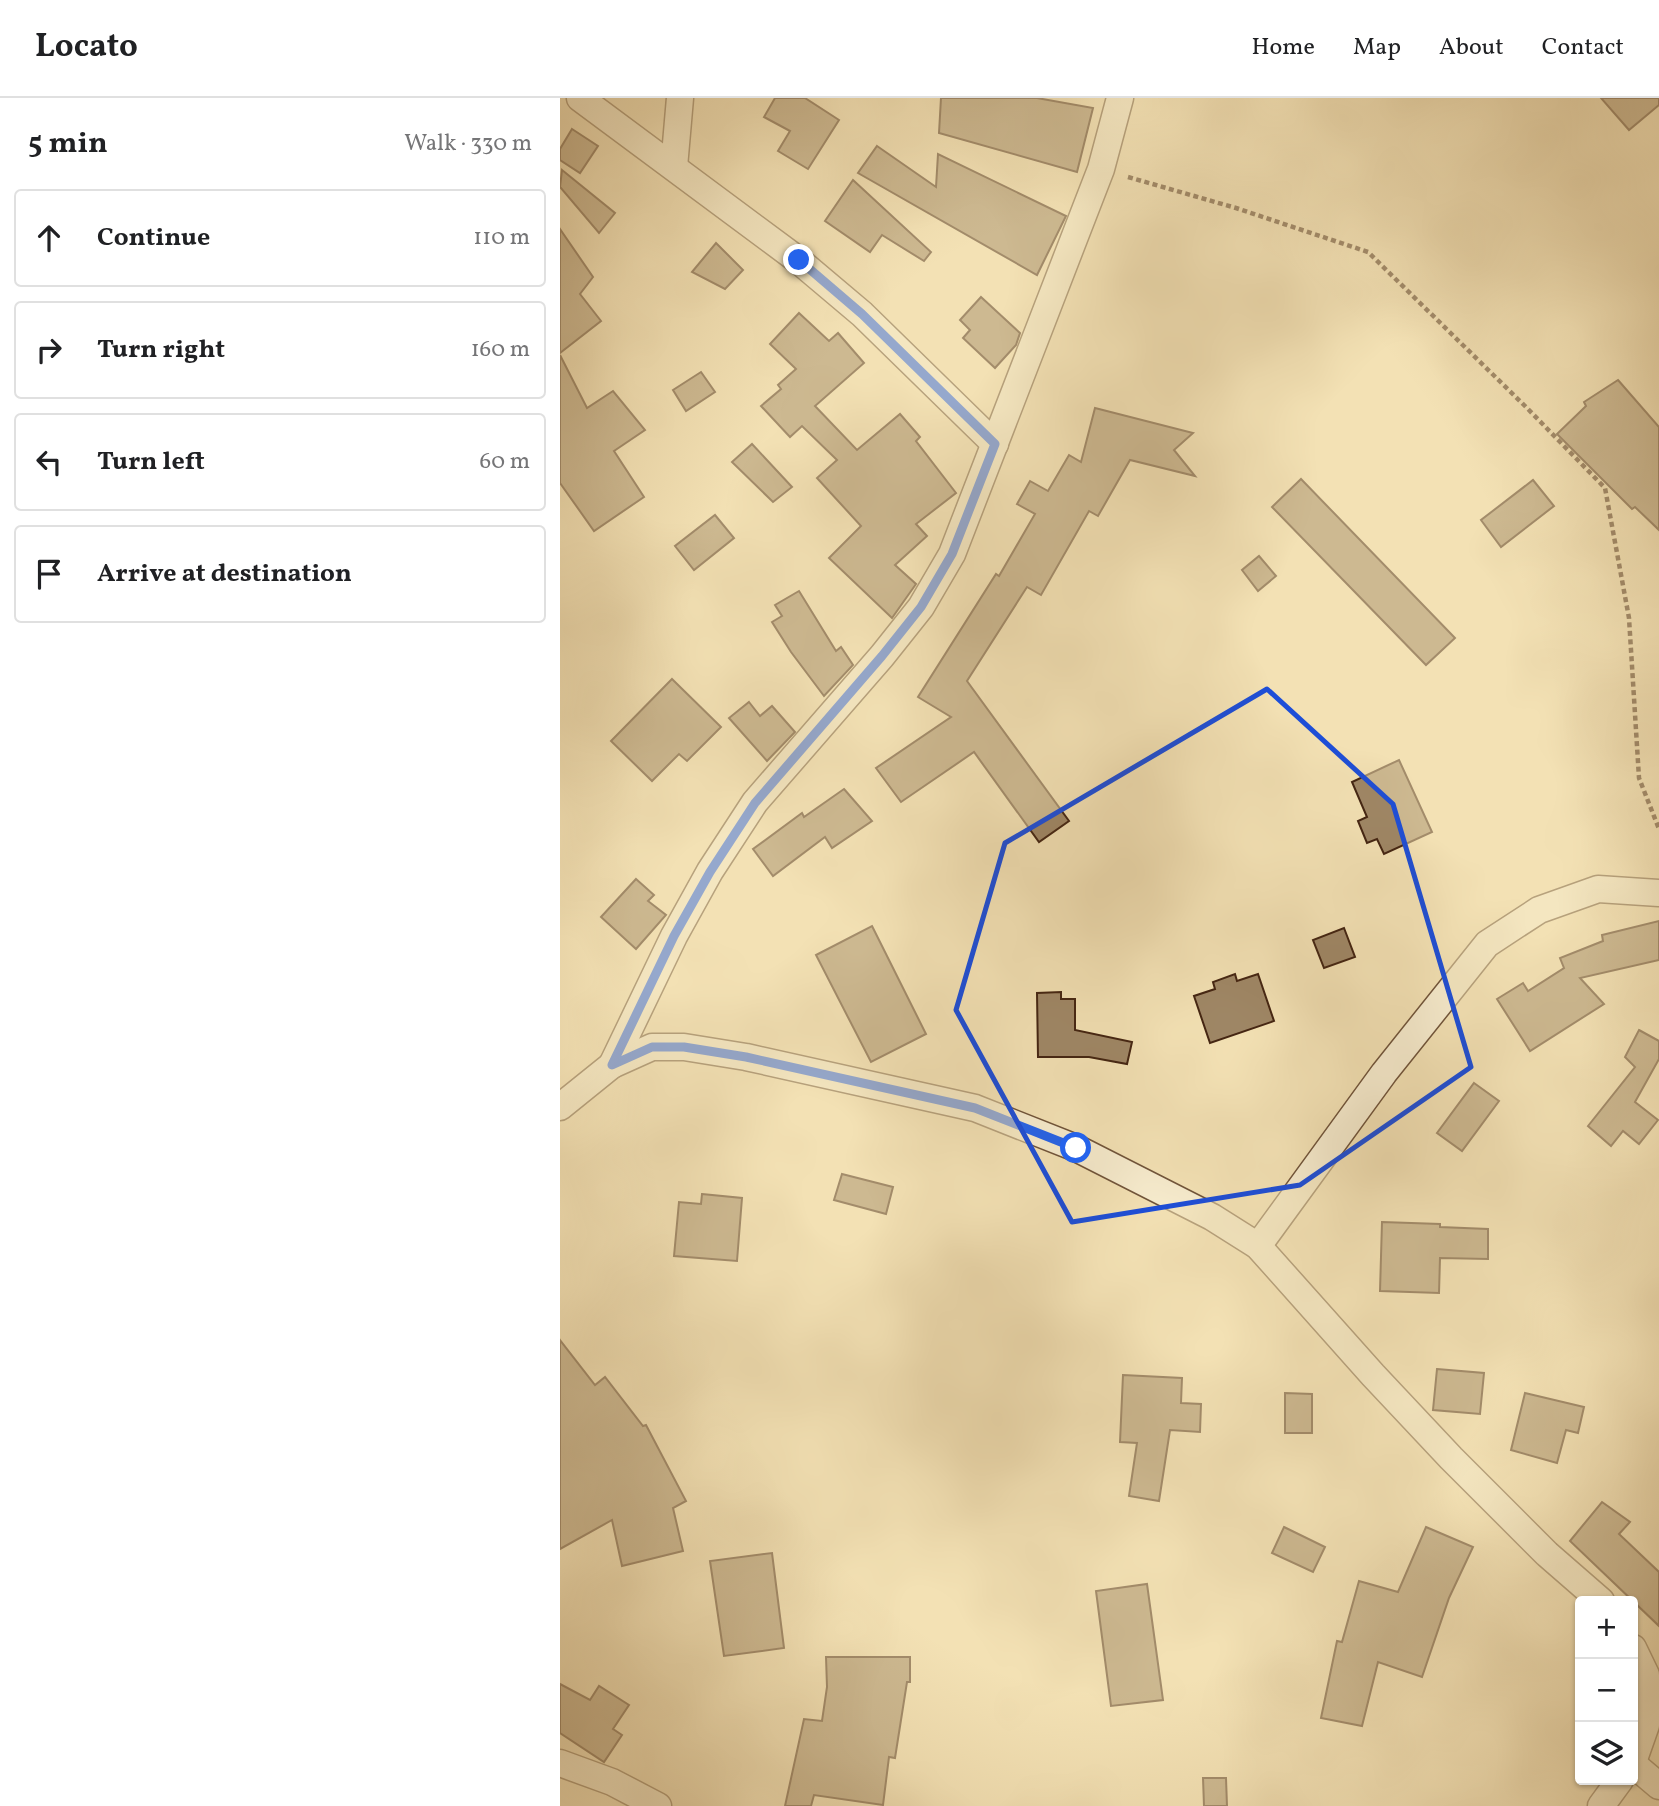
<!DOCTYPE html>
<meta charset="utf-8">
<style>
:root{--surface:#fff;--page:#f6f6f6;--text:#202124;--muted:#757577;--line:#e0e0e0}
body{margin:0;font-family:Vollkorn,serif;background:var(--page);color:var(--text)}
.controls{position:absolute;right:21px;bottom:21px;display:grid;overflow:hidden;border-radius:7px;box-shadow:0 2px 5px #0004}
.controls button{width:63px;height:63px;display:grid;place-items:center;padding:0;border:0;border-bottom:2px solid var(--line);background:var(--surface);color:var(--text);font:35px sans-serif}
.stop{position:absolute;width:21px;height:21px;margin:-16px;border:5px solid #2563eb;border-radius:50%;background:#fff}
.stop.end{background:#2563eb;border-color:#fff;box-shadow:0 2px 7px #0008}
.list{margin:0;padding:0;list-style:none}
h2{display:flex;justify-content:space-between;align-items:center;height:91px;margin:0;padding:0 28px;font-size:30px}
h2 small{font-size:23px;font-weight:400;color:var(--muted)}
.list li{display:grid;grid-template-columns:46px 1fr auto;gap:21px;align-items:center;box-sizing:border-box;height:98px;margin:0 14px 14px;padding:0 14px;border:2px solid var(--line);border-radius:7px}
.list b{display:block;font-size:26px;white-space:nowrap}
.list em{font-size:23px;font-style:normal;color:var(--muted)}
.icon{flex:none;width:38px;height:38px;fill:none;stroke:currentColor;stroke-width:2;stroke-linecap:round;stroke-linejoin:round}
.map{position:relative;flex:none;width:1099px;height:1708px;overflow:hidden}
header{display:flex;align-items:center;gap:42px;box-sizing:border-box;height:98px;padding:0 35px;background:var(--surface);border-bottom:2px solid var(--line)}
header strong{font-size:33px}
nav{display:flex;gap:38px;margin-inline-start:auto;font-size:24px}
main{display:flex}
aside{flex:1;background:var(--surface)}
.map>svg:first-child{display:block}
.building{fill:#9f8766;stroke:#442512;stroke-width:2}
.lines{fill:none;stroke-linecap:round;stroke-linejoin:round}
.minor-casing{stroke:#70543a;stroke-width:29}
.path{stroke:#442512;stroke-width:4.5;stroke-dasharray:5 3.5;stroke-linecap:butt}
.minor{stroke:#f7ecce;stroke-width:26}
.route{stroke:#2563eb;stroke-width:9}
.marked{fill:none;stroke:#1d4ed8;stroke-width:5;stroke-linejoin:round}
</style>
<header>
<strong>Locato</strong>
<nav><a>Home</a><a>Map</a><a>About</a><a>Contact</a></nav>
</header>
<main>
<aside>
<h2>5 min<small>Walk · 330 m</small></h2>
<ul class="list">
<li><svg class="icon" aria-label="ahead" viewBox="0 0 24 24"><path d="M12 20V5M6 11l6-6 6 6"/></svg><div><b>Continue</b></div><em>110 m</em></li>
<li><svg class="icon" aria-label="right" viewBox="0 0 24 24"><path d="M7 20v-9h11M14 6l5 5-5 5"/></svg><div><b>Turn right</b></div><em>160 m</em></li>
<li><svg class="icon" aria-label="left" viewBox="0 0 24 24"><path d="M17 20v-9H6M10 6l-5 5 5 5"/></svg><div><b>Turn left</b></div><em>60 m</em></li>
<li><svg class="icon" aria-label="arrive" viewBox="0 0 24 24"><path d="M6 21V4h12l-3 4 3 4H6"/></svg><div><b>Arrive at destination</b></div></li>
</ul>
</aside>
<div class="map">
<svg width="1099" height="1708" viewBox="0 0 1099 1708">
<rect width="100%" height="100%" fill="#f3e1b4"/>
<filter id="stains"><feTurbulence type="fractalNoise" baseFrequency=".00286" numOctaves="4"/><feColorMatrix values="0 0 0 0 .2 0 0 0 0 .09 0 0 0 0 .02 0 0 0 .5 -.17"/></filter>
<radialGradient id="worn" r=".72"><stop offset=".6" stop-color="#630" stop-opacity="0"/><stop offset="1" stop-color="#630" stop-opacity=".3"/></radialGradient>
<g class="building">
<path d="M 215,0 L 245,0 L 279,22 L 248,71 L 218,53 L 230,33 L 204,19 Z"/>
<path d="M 381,0 L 477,0 L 533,10 L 517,74 L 379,35 Z"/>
<path d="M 1041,0 L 1099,0 L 1099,7 L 1069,32 Z"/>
<path d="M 12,31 L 38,48 L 20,75 L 0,62 L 0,51 Z"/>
<path d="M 317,48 L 376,89 L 378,56 L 506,118 L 477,177 L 298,75 Z"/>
<path d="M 2,72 L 55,115 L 39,135 L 0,89 Z"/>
<path d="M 293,82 L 371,154 L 364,163 L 322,137 L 310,154 L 265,123 Z"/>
<path d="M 0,131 L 33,179 L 20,196 L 41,223 L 0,255 Z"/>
<path d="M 156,145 L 183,172 L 165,191 L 132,174 Z"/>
<path d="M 421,199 L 460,235 L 456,247 L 435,270 L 403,240 L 410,232 L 400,222 Z"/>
<path d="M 239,215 L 269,243 L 278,235 L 304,265 L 255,308 L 297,352 L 340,316 L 360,339 L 356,343 L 396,395 L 356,426 L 367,438 L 335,467 L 356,486 L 332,520 L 269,460 L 301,428 L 257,380 L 277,362 L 242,328 L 230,339 L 201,308 L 221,291 L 218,287 L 236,271 L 210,246 Z"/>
<path d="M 0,257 L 27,310 L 53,293 L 85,332 L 54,353 L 84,399 L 34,433 L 0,385 Z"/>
<path d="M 141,274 L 155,294 L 126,313 L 113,292 Z"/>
<path d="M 1058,282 L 1099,329 L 1099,432 L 1075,409 L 1072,411 L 997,336 L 1026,308 L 1024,304 Z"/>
<path d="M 535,310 L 633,335 L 614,352 L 635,378 L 570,362 L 538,418 L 529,413 L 481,497 L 467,489 L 407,583 L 509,723 L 479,744 L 414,654 L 341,704 L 316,670 L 391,619 L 358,599 L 436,476 L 439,478 L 475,416 L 457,406 L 470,383 L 488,393 L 509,357 L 521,364 Z"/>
<path d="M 192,346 L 232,389 L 213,404 L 172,364 Z"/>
<path d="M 741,381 L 895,540 L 866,567 L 712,409 Z"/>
<path d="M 973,382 L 994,408 L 941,449 L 921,422 Z"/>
<path d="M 155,417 L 174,440 L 134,472 L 115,448 Z"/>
<path d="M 699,458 L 716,478 L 698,493 L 682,472 Z"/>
<path d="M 239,493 L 276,553 L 281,549 L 293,567 L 264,598 L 231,554 L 212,524 L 222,518 L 215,507 Z"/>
<path d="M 112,581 L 161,629 L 127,663 L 119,656 L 92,683 L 51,643 Z"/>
<path d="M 189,604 L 200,618 L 212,608 L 235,634 L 207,663 L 169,620 Z"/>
<path d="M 839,662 L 872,734 L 824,756 L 817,741 L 807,745 L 798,723 L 807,719 L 792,684 Z"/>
<path d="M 284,691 L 312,723 L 272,750 L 265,739 L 213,778 L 193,751 L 242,715 L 244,719 Z"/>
<path d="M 76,781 L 94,797 L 88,803 L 106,817 L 76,851 L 41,819 Z"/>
<path d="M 1099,823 L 1099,862 L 1020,880 L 1044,906 L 970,953 L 937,901 L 963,885 L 968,893 L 1004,870 L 1000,860 L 1043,843 L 1042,837 Z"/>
<path d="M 312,828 L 366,936 L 311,964 L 256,857 Z"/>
<path d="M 784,830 L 795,859 L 764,870 L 753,842 Z"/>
<path d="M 675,876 L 677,883 L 698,876 L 714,923 L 650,945 L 634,898 L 655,891 L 653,884 Z"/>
<path d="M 501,894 L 501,901 L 515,901 L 515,932 L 572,944 L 567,966 L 529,959 L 478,959 L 477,895 Z"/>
<path d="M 1079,932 L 1099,943 L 1099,961 L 1075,1004 L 1098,1022 L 1079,1046 L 1063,1033 L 1051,1048 L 1028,1028 L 1075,969 L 1065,959 Z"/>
<path d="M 914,985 L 939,1003 L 902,1053 L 877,1035 Z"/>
<path d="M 282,1076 L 333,1089 L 326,1116 L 274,1102 Z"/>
<path d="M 142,1096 L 182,1100 L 177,1163 L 114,1158 L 119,1104 L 141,1106 Z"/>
<path d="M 822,1124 L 880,1126 L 880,1129 L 928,1131 L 928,1161 L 880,1160 L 879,1195 L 820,1193 Z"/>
<path d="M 0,1242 L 35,1287 L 45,1279 L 83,1328 L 86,1327 L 126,1403 L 113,1410 L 123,1453 L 62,1468 L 52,1422 L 0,1451 Z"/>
<path d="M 877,1271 L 924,1275 L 920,1316 L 873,1312 Z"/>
<path d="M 563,1277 L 622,1280 L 621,1305 L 641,1306 L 640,1334 L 610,1332 L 599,1403 L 569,1398 L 577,1345 L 560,1344 Z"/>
<path d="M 725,1295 L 752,1296 L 752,1335 L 725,1335 Z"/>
<path d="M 965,1295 L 1024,1309 L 1018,1335 L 1006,1332 L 997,1365 L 951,1352 Z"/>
<path d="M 1042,1404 L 1070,1424 L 1059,1436 L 1099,1474 L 1099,1528 L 1010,1443 Z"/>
<path d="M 724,1429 L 765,1449 L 753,1474 L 712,1455 Z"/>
<path d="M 866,1429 L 913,1449 L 889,1500 L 862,1579 L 818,1564 L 802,1628 L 761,1620 L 777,1543 L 782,1544 L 799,1483 L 838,1494 Z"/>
<path d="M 212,1455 L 224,1550 L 164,1558 L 150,1463 Z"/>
<path d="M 587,1486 L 603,1602 L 551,1608 L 536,1493 Z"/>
<path d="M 266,1559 L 350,1559 L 350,1584 L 347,1584 L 335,1660 L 329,1659 L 323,1707 L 254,1697 L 251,1708 L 225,1708 L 244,1621 L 262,1623 L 267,1589 Z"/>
<path d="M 0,1586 L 30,1602 L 39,1588 L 69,1607 L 53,1631 L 62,1637 L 44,1664 L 0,1635 Z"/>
<path d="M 643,1680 L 666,1680 L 667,1708 L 644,1708 Z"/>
</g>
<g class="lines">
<g class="minor-casing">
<g id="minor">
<path d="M 20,0 L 238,162 L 302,216 L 435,346"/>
<path d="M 114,69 L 120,0"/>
<path d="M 52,967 L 114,838 L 150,773 L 195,704 L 322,558 L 361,509 L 392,456 L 541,71 L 560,0"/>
<path d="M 0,1009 L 52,967 L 92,949 L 124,949 L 186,959 L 415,1010 L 516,1050 L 652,1119 L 698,1148 L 813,1277 L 891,1360 L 987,1456 L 1041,1503"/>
<path d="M 698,1148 L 824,975 L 927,846 L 979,812 L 1038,791 L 1099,795"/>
<path d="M 1073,1550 L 1086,1577 L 1086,1627 L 1073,1664"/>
<path d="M 0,1665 L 52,1684 L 98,1708"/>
<path d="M 1073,1666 L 1099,1688"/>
<path d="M 1041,1708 L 1060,1682"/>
</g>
</g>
<path class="path" d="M 568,79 L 676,110 L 808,154 L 966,309 L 1045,390 L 1069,520 L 1079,680 L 1099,731"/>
<use href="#minor" class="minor"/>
</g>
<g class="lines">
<path class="route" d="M 239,162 L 302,216 L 435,346 L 392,456 L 361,509 L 322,558 L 195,705 L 150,774 L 114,838 L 52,967 L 92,949 L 124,949 L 186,959 L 415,1010 L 516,1050"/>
</g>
<path d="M0 0H1099V1708H0ZM 707,591 L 833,706 L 911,969 L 740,1087 L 512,1124 L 396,912 L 445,745 Z" fill="#f3e1b4" fill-opacity=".55" fill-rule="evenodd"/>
<path class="marked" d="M 707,591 L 833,706 L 911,969 L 740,1087 L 512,1124 L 396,912 L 445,745 Z"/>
<rect width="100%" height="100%" filter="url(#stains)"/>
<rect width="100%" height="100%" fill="url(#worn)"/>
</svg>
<div class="controls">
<button>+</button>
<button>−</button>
<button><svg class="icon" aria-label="layers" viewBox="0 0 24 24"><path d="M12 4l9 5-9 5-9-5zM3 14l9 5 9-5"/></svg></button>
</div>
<div class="stop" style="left:516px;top:1050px"></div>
<div class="stop end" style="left:239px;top:162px"></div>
</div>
</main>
